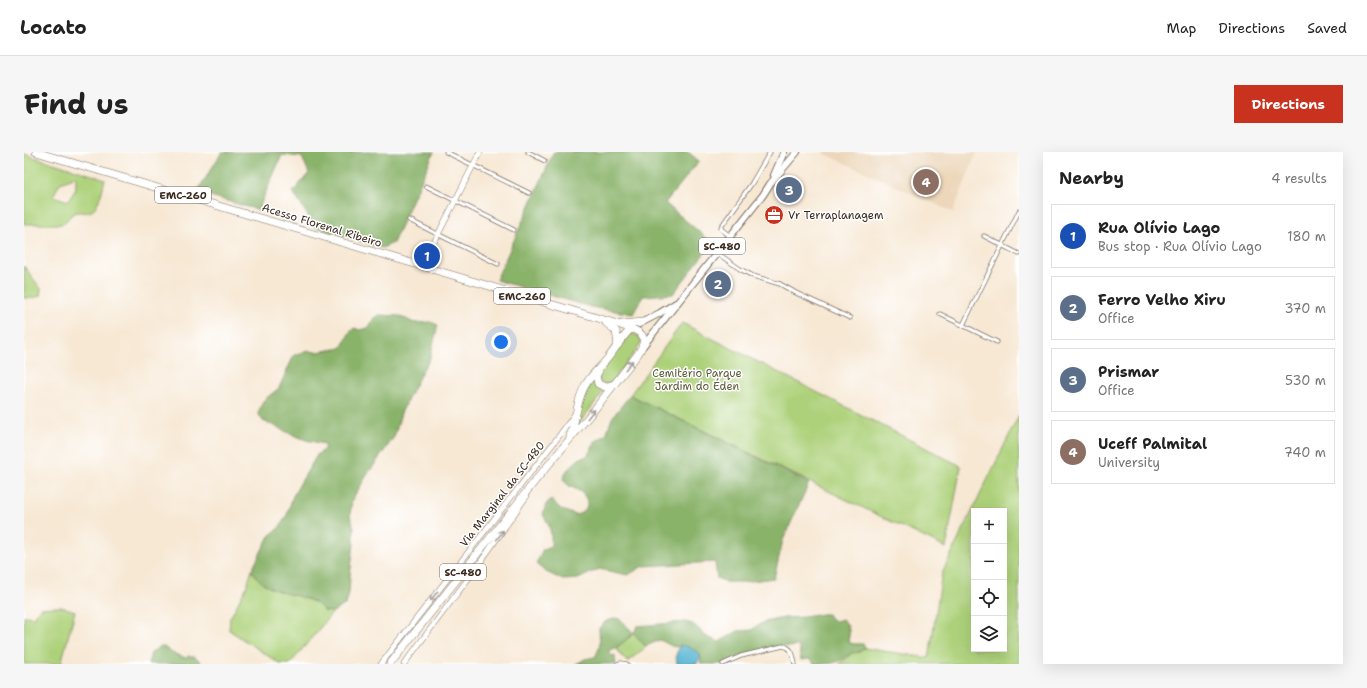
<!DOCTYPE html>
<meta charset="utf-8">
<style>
:root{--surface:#fff;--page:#f6f6f6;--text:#222;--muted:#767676;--line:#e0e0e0;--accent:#c8321e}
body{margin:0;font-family:"Shantell Sans",sans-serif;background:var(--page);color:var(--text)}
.controls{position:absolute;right:12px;bottom:12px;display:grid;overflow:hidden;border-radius:0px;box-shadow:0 4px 16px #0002}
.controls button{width:36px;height:36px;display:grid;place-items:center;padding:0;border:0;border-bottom:1px solid var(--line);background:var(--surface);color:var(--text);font:20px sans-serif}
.you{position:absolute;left:477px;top:190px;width:14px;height:14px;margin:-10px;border:3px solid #fff;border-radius:50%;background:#1a73e8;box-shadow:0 0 0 6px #1a73e833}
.badge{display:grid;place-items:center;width:26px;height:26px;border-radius:50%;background:var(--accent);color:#fff;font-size:13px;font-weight:700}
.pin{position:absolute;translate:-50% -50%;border:2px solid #fff;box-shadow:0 1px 4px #0006}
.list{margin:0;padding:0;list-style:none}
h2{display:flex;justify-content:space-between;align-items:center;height:52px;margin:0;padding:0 16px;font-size:17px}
h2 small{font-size:13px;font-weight:400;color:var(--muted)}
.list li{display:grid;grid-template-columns:26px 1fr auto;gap:12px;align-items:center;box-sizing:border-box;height:64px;margin:0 8px 8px;padding:0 8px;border:1px solid var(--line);border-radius:0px}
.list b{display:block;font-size:15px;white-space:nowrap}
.list p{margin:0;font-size:13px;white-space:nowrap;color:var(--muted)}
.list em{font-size:13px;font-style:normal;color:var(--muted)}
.icon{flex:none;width:22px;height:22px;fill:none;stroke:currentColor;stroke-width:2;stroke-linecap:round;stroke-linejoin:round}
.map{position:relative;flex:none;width:995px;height:512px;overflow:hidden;border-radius:0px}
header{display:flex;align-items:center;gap:24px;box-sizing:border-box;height:56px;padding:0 20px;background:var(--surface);border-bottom:1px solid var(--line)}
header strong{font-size:19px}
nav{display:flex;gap:22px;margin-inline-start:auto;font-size:14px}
.intro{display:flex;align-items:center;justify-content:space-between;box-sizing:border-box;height:96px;padding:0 24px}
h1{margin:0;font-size:28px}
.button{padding:10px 18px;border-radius:0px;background:var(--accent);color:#fff;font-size:14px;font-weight:700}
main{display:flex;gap:24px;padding:0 24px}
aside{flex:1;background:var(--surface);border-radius:0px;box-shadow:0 4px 16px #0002}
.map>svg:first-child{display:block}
.built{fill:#ecd7ba}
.green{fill:#add17a;stroke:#747e4c;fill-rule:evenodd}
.forest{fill:#8ab36a;stroke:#626e44}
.water{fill:#53b3d1;stroke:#476e78}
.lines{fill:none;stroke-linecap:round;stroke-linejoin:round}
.street-casing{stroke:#7d6c5e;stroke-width:5}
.secondary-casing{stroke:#7d6c5e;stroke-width:6}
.primary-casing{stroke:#7d6c5e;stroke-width:8}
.highway-casing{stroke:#7d6c5e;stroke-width:8}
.street{stroke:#fff;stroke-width:3.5}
.secondary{stroke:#fff;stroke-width:5}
.primary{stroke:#fff;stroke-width:6}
.highway{stroke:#fff;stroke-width:7}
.oneway{stroke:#a79f9a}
.labels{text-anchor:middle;stroke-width:3;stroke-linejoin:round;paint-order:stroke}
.shield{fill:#fff;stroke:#766a62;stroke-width:1}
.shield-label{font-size:10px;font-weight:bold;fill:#3b2a1e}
.poi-label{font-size:11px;fill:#3b2a1e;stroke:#fff;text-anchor:start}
.street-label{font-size:11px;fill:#3b2a1e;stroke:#fff}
.park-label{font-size:11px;fill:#5d5c3a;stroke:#fff}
</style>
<header>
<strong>Locato</strong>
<nav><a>Map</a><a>Directions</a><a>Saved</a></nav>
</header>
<div class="intro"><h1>Find us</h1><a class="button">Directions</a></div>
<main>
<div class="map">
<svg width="995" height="512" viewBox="0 0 995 512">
<rect width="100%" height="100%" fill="#fff"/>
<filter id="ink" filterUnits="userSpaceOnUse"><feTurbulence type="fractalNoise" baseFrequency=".025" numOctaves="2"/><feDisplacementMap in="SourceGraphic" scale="8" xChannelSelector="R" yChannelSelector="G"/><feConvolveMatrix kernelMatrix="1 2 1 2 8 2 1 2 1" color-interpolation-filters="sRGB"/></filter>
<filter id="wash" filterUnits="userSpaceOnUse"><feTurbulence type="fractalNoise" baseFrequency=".012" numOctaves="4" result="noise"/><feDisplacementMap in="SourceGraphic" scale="16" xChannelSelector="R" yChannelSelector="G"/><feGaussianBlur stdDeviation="0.9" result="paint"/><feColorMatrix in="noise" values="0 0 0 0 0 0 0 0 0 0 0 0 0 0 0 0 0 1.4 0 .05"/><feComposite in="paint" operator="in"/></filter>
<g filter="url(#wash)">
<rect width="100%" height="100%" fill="#f7e8d4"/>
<path class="built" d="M 797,0 L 953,0 L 929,60 Z"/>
<g class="green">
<path d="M 0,2 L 81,27 C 79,35 75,57 65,60 C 61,62 55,58 50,61 C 46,63 43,69 39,72 L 0,72 ZM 52,24 L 52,37 L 44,49 L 29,44 L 36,31 L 47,27 Z"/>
<path d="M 0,114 L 17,137 L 16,144 L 9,146 L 0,146 Z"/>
<path d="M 658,171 L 937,314 L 922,396 L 606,243 Z"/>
<path d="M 607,182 L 613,183 L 616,187 L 617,192 L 587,231 L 581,232 L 576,230 L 574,223 L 576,219 L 605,183 Z"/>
<path d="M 568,225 L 572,232 L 580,239 L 553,274 L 556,249 Z"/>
<path d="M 995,263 L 995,512 L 815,512 L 823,506 L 827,501 L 835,500 L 841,496 L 905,506 L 918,421 ZM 950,359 L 980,359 L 980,497 L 950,497 Z"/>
<path d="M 228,418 L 232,424 L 279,446 L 288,449 L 297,454 L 300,459 L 309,460 L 266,512 L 256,512 L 205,478 L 206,466 L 222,436 Z"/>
<path d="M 30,455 L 38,455 L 51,459 L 37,512 L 0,512 L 0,464 L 10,465 L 16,456 Z"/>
<path d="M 611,481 L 622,495 L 603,510 L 592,496 Z"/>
</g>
<g class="forest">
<path d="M 198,0 L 410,0 L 369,91 L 358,96 L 291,75 L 269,40 L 285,21 L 278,5 L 258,3 L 234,58 L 173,40 Z"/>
<path d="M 530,0 L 664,0 L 675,9 L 641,51 L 688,91 L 649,142 L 619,144 L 609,162 L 567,155 L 472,128 Z"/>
<path d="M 354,163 L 376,164 L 390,171 L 406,170 L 414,173 L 405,209 L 399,217 L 377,261 L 370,285 L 343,323 L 328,348 L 326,363 L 330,376 L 330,392 L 326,424 L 325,441 L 322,452 L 309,460 L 300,459 C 286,437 245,450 228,418 L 245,384 L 255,376 L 263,363 L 269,344 L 277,330 L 293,303 L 300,298 L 301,292 L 282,288 L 267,282 L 251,274 L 239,269 L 234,261 L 239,249 L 255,236 L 270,203 L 284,199 L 293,200 L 317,196 L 326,180 L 330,176 L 336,178 L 344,176 L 349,168 Z"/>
<path d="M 606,243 L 785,331 L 759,388 L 750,426 L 720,430 L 702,430 L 693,426 L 691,410 L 619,414 L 604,423 L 575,417 L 554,427 L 539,428 L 522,420 L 512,412 L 519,397 L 527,394 C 528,382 526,373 519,363 L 522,352 L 527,348 L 538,358 L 552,363 C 558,361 564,358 563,350 C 561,336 544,338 539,327 L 543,318 L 555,307 L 563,304 L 572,289 L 582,283 L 588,266 Z"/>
<path d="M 798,462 L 804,462 L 807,467 L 812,469 L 818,467 C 826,473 826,480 824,490 L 829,492 L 839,492 L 841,496 L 835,500 L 827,501 C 816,512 806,512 790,512 L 787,507 L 777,508 C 775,503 777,499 774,494 L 764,495 L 759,494 L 717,504 L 699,512 L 677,512 L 676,502 L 656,493 L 655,495 C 645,495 643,490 635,488 C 631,491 626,491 622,495 L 610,481 L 592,496 L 585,498 L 585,500 L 587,504 L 591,503 L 591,507 L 592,512 L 552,512 L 561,507 L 571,505 C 578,494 575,488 575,476 L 582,469 L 594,466 L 610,481 L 613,474 L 662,470 L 669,472 L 683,485 L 695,490 L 714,479 L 728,478 L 734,473 L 744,469 L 760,466 L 780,465 Z"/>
<path d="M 135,495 L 140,495 L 148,501 L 162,506 L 164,504 L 171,505 L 176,509 L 177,512 L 124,512 L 127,501 Z"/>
</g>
<path class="water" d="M 656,493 L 665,495 L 676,502 L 676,505 L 673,512 L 653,512 L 652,503 Z"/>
</g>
<g filter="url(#ink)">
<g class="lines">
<g class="street-casing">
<g id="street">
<path d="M 422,0 L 505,41"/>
<path d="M 504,0 L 521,9"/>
<path d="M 402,34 L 490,78"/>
<path d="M 385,68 L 474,112"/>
<path d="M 706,84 L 697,77 L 697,75 L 728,31 L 746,0"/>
<path d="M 960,84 L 995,102"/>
<path d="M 693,101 L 716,117 L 729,124 L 756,132 L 772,141 L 826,166"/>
<path d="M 916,162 L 973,190"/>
<path d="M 939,173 L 995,59"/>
<path d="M 593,512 L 597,511 L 603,512"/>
<path d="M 699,512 L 717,504 L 759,494 C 769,496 769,503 771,512"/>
</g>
</g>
<g class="secondary-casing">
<g id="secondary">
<path d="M 398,114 L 456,0"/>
<path d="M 357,512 L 535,284 L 551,262"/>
<path d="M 380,512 L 453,415 L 502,345"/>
</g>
</g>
<g class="primary-casing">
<g id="primary">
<path d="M 750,23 L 760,0"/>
<path d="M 615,172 L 636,161 L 652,151"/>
<path d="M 619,194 L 739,43 L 746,32 L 773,0"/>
</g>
</g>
<g class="highway-casing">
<g id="highway">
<path d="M 12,0 L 594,172 C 611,179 629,179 614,202 L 570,258 L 511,329 L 366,512"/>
<path d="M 582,171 L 592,179 L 594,193"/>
<path d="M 598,172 L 618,170"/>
<path d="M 575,219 L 572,224 L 574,232 L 581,235 L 590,232"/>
<path d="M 546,284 C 552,270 552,254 558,240 C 563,226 575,217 584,206 C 592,196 598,185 607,177"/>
</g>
</g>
<use href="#street" class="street"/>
<use href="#secondary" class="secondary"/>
<use href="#primary" class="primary"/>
<use href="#highway" class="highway"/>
</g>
<defs><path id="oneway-shaft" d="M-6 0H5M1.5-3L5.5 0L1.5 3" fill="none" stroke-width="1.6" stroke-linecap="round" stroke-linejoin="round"/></defs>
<g class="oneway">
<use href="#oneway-shaft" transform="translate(605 213) rotate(-51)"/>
<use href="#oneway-shaft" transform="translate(567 262) rotate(-51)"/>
<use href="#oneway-shaft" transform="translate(476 383) rotate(-55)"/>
<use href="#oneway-shaft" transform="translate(410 444) rotate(128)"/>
</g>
</g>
<defs>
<g id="office-disc" transform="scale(1)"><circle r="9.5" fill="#c8321e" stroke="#fff"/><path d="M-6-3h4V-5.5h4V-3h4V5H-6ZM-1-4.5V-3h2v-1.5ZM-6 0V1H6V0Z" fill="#fff"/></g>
</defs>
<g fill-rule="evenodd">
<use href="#office-disc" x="750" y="63"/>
</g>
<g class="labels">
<g class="shield">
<rect x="131" y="35" width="56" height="16" rx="3"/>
<rect x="675" y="86" width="46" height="16" rx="3"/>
<rect x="470" y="136" width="56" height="16" rx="3"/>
<rect x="416" y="412" width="46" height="16" rx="3"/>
</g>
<g class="shield-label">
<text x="159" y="47">EMC-260</text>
<text x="698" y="98">SC-480</text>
<text x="498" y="148">EMC-260</text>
<text x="439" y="424">SC-480</text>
</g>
<g class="poi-label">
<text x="764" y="67">Vr Terraplanagem</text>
</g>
<g class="street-label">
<text transform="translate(298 73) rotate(17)" y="4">Acesso Florenal Ribeiro</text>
<text transform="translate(478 342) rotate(-52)" y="4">Via Marginal da SC-480</text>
</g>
<g class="park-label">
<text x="673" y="225">Cemitério Parque<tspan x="673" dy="13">Jardim do Éden</tspan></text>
</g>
</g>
</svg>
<div class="controls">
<button>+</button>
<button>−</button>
<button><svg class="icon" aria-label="locate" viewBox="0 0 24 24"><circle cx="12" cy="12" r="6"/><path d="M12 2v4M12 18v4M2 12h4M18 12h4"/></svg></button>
<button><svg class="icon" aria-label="layers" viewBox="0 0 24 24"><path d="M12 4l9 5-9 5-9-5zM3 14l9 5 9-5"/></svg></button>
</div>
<div class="you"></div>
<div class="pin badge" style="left:403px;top:104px;background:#1a4fb4">1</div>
<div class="pin badge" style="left:694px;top:132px;background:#5c6f8a">2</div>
<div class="pin badge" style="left:765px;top:38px;background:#5c6f8a">3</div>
<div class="pin badge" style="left:902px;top:30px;background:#8d6e63">4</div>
</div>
<aside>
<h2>Nearby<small>4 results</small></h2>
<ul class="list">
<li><span class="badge" style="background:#1a4fb4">1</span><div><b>Rua Olívio Lago</b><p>Bus stop · Rua Olívio Lago</p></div><em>180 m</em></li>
<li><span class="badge" style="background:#5c6f8a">2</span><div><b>Ferro Velho Xiru</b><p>Office</p></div><em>370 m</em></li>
<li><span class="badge" style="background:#5c6f8a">3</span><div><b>Prismar</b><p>Office</p></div><em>530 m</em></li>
<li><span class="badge" style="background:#8d6e63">4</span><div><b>Uceff Palmital</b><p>University</p></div><em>740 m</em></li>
</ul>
</aside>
</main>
